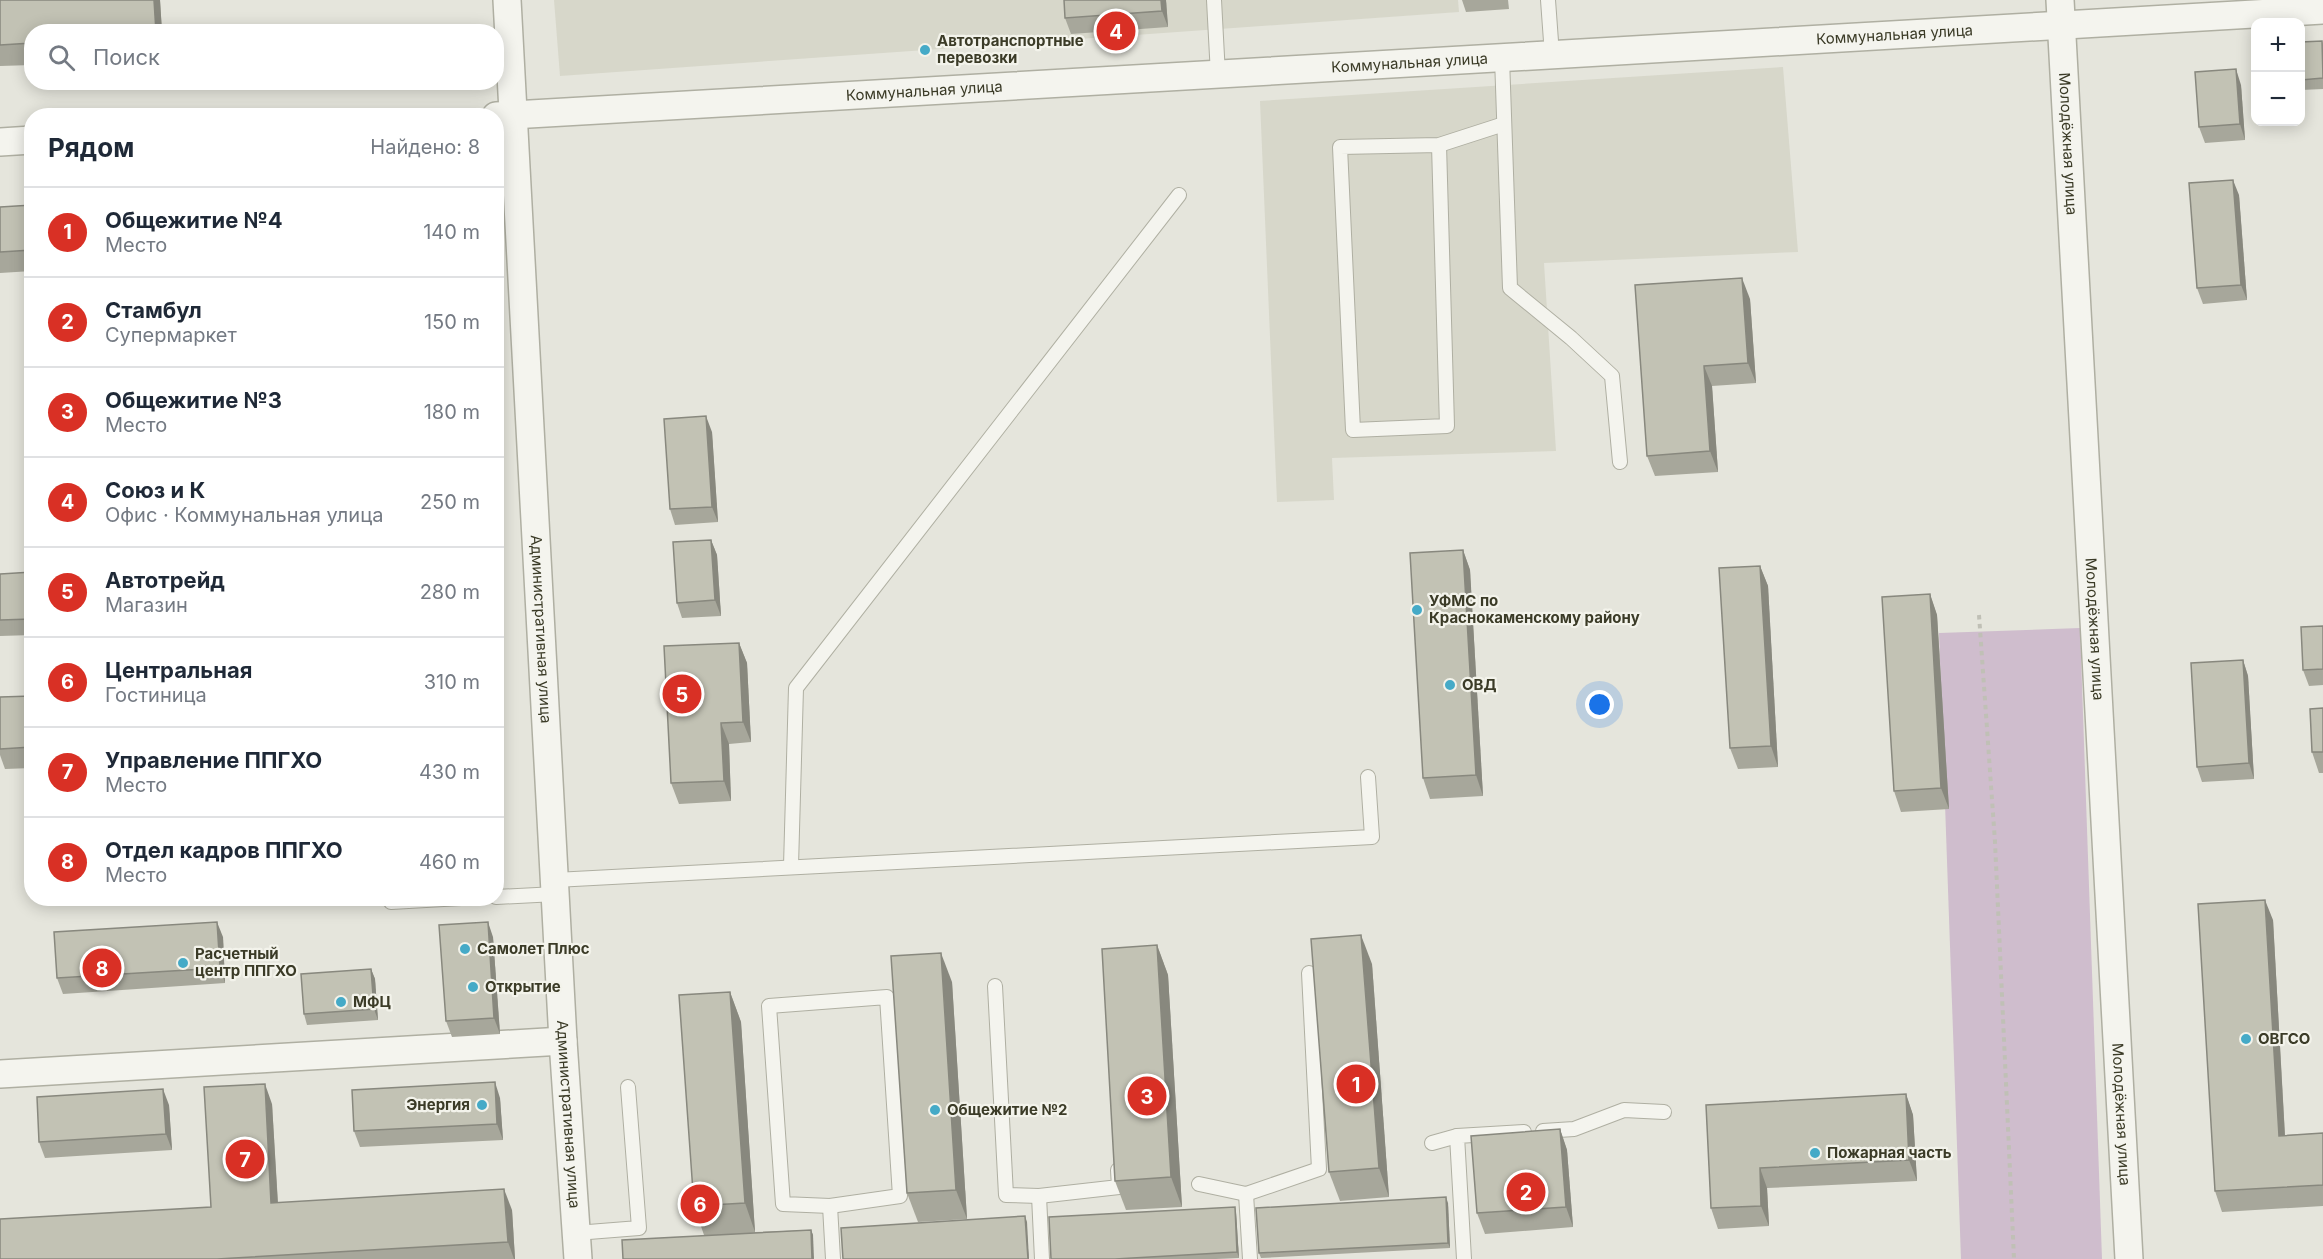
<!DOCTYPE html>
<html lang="ru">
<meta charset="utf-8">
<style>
:root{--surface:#fff;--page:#f6f6f7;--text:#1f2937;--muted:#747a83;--line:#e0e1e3;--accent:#d93025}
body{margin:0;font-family:Inter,sans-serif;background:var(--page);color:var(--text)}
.controls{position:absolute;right:18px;top:18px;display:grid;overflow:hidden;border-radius:12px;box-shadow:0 3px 15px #0003}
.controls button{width:54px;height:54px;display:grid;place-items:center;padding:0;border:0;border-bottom:2px solid var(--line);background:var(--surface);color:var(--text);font:30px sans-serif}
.you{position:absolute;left:1600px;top:705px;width:21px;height:21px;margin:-15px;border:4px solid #fff;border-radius:50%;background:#1a73e8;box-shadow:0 0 0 9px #1a73e833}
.badge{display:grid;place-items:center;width:39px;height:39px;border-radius:50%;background:var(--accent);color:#fff;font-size:20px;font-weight:700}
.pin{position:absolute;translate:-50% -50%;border:3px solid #fff;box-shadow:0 2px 6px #0006}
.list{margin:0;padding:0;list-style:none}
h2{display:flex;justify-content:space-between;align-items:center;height:78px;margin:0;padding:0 24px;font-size:26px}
h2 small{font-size:20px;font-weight:400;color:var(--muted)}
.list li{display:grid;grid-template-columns:39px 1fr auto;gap:18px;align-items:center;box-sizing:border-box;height:90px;padding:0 24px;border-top:2px solid var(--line)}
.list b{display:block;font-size:22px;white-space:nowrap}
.list p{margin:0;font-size:20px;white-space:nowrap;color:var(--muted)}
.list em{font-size:20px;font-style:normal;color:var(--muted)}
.icon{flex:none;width:33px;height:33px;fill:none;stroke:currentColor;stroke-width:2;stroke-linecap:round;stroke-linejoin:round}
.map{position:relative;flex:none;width:2323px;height:1259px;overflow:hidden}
.search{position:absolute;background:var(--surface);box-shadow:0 3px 15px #0003;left:24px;top:24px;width:480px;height:66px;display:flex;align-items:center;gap:15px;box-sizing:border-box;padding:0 21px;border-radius:24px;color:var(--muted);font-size:22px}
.panel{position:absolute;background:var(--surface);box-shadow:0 3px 15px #0003;left:24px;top:108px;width:480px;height:798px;border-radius:24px}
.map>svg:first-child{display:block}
.built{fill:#d7d7ca}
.green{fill:#cfbdcd}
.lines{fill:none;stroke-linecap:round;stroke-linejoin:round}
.lane-casing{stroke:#afafa2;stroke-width:16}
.street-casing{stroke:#afafa2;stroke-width:30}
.path{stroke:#c0c0b6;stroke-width:4;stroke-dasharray:4.5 4.5;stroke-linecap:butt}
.lane{stroke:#f4f4ee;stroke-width:14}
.street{stroke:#f4f4ee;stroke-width:27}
.wall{fill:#a7a79b}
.shaded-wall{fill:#88887e}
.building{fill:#c2c2b4;stroke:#88887e;stroke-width:1.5}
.poi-dot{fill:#45aac7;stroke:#f3f3eb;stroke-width:2}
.labels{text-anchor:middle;stroke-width:4.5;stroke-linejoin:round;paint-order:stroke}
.street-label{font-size:15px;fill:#3b3b27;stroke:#f3f3eb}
.poi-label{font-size:15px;font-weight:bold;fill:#3b3b27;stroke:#f3f3eb;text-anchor:start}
</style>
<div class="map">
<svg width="2323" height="1259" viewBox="0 0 2323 1259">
<rect width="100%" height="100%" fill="#e5e5dc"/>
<g class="built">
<path d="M 554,0 L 1458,0 L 1459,12 L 560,76 Z"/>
<path d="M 1783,67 L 1798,252 L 1544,263 L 1556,451 L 1332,458 L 1334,500 L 1277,502 L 1260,101 Z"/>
</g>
<path class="green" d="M 2080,628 L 2102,1259 L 1961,1259 L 1939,633 Z"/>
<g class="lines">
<g class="lane-casing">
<g id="lane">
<path d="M 1214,0 L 1218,75"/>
<path d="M 1548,0 L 1552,55"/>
<path d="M 1502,58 L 1510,288 L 1571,338 L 1612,376 L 1620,462"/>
<path d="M 1439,145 L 1340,147 L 1353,430 L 1447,426 L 1439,145 L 1504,124"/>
<path d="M 791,866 L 796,688 L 1179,195"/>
<path d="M 555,880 L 1372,837 L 1368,777"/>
<path d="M 496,897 L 556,894"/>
<path d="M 391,902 L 461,898"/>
<path d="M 995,986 L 1006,1195 L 1039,1196 L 1119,1187 L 1118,1170"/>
<path d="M 887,997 L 900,1196 L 830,1206 L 783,1204 L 769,1006 Z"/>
<path d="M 1543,1131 L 1574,1129 L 1624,1110 L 1664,1112"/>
<path d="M 1432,1143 L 1457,1136"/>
<path d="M 1199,1184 L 1246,1194 L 1319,1169 L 1309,973"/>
<path d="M 1246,1194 L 1250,1259"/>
<path d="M 1039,1196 L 1042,1259"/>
<path d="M 830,1206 L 833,1259"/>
<path d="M 576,1233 L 639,1228 L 628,1087"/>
<path d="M 1464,1259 L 1457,1136 L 1524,1132"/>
</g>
</g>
<g class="street-casing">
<g id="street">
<path id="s1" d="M 507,0 L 563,1041 L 578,1259"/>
<path id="s2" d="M 2060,0 L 2129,1259"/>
<path id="s3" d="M 496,116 L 2323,10"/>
<path d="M 0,142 L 32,140"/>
<path d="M 0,1074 L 563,1041"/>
</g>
</g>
<path class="path" d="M 1979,615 L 1995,842 L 2014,1259"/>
<use href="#lane" class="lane"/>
<use href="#street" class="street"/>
</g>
<g class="wall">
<path d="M 0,0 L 160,0 L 162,32 L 32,32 L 32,65 L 0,66 Z"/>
<path d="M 1166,0 L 1168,27 L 1071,34 L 1065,18 Z"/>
<path d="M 1462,0 L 1508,0 L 1509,9 L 1466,12 Z"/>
<path d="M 2322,41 L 2323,44 L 2323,89 L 2301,90 L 2301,42 Z"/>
<path d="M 2241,85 L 2245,140 L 2205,143 L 2199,127 Z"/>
<path d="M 2239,195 L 2247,300 L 2203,304 L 2197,288 Z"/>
<path d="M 32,205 L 32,271 L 0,273 L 0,207 Z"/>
<path d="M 1635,285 L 1750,299 L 1756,383 L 1712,386 L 1718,472 L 1655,476 L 1647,456 Z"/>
<path d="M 496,356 L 500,397 L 496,398 Z"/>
<path d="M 712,432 L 718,522 L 675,525 L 670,509 Z"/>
<path d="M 711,540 L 717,555 L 721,616 L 682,618 L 677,603 Z"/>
<path d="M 1463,550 L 1470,570 L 1483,796 L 1430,799 L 1423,778 Z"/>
<path d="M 1760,566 L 1768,586 L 1778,767 L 1738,769 L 1730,748 Z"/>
<path d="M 32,572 L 32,635 L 0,636 L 0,574 Z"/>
<path d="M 1930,594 L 1937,615 L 1949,809 L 1901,812 L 1894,791 Z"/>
<path d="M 2323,626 L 2323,685 L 2309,686 L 2303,670 Z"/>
<path d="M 739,643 L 747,663 L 751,742 L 729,744 L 731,801 L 679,804 L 671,783 Z"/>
<path d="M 2243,660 L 2248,676 L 2254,779 L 2202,782 L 2197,767 Z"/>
<path d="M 32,696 L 32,768 L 5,769 L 0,755 L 0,697 Z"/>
<path d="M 2323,708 L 2323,773 L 2319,773 L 2312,752 Z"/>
<path d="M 2273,920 L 2285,1135 L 2323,1133 L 2323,1206 L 2222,1212 L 2215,1191 Z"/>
<path d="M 223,937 L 225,983 L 63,994 L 57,978 Z"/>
<path d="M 493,937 L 500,1034 L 452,1037 L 446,1021 Z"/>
<path d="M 1157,945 L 1168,975 L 1182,1207 L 1126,1210 L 1115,1181 Z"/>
<path d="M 1372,964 L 1389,1197 L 1340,1201 L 1329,1172 Z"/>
<path d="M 371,969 L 375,979 L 378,1020 L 307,1025 L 304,1014 Z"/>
<path d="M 952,982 L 967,1219 L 918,1222 L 907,1193 Z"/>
<path d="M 730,992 L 741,1022 L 755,1232 L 811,1230 L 813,1235 L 704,1235 L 694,1206 Z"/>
<path d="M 1906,1094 L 1913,1115 L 1917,1181 L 1767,1188 L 1769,1226 L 1718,1229 L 1711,1208 L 1706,1105 Z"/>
<path d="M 500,1098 L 503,1140 L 360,1147 L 354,1131 Z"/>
<path d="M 272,1104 L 278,1203 L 512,1210 L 515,1259 L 0,1259 L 211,1207 Z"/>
<path d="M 169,1105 L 172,1150 L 45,1158 L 39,1142 Z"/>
<path d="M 1560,1129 L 1567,1150 L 1573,1227 L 1485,1234 L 1477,1213 Z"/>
<path d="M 1448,1203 L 1450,1248 L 1261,1258 L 1259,1253 Z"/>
<path d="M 1236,1212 L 1239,1258 L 1216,1259 L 1051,1259 Z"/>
</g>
<g class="shaded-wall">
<path d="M 154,0 L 160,0 L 162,32 L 156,32 Z"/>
<path d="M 1161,0 L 1166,0 L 1168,27 L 1162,11 Z"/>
<path d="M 2236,69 L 2241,85 L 2245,140 L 2240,124 Z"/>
<path d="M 2233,180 L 2239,195 L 2247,300 L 2241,285 Z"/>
<path d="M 1742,278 L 1750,299 L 1756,383 L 1748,363 Z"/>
<path d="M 496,356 L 500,397 L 496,389 Z"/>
<path d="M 1704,366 L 1712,386 L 1718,472 L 1710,451 Z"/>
<path d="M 706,416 L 712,432 L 718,522 L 712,507 Z"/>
<path d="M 711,540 L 717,555 L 721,616 L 715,600 Z"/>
<path d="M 1463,550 L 1470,570 L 1483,796 L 1476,775 Z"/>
<path d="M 1760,566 L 1768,586 L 1778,767 L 1771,746 Z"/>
<path d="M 1930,594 L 1937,615 L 1949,809 L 1941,788 Z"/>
<path d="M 739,643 L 747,663 L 751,742 L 743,722 Z"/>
<path d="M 2243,660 L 2248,676 L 2254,779 L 2249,763 Z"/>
<path d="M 721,723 L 729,744 L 731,801 L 724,781 Z"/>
<path d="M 2265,900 L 2273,920 L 2286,1156 L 2279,1136 Z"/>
<path d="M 217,922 L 223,937 L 225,983 L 220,968 Z"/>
<path d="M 488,922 L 493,937 L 500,1034 L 494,1018 Z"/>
<path d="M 1361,935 L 1372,964 L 1389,1197 L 1379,1168 Z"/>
<path d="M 1157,945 L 1168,975 L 1182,1207 L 1171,1177 Z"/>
<path d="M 941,953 L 952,982 L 967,1219 L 956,1190 Z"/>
<path d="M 371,969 L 375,979 L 378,1020 L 374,1009 Z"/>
<path d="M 730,992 L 741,1022 L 755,1232 L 745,1203 Z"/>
<path d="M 495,1082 L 500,1098 L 503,1140 L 497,1124 Z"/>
<path d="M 265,1084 L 272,1104 L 279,1224 L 271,1203 Z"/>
<path d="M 163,1089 L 169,1105 L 172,1150 L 166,1134 Z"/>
<path d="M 1906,1094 L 1913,1115 L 1917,1181 L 1909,1160 Z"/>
<path d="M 1560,1129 L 1567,1150 L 1573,1227 L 1566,1207 Z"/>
<path d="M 1760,1168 L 1767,1188 L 1769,1226 L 1761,1206 Z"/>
<path d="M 504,1189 L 512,1210 L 515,1259 L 514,1259 L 508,1242 Z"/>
<path d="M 1446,1197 L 1448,1203 L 1450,1248 L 1448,1243 Z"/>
<path d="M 1235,1207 L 1236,1212 L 1239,1258 L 1237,1252 Z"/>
<path d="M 1025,1216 L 1027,1222 L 1029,1259 L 1028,1259 Z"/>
<path d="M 811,1230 L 813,1235 L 814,1259 L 812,1259 Z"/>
</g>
<g class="building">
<path d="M 0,0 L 154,0 L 156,32 L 32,32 L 32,43 L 0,45 Z"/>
<path d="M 1064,0 L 1161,0 L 1162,11 L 1065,18 Z"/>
<path d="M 2322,41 L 2323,78 L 2301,80 L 2301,42 Z"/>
<path d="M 2236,69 L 2240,124 L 2199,127 L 2195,72 Z"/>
<path d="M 2233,180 L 2241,285 L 2197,288 L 2189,183 Z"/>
<path d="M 32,205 L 32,250 L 0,252 L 0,207 Z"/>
<path d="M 1742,278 L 1748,363 L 1704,366 L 1710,451 L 1647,456 L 1635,285 Z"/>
<path d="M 32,281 L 32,354 L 30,354 L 25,282 Z"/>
<path d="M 706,416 L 712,507 L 670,509 L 664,419 Z"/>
<path d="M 711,540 L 715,600 L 677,603 L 673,542 Z"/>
<path d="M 1463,550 L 1476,775 L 1423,778 L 1410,553 Z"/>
<path d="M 1760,566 L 1771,746 L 1730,748 L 1719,568 Z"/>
<path d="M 32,572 L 32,619 L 0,620 L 0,574 Z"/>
<path d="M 1930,594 L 1941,788 L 1894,791 L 1882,597 Z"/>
<path d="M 2323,626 L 2323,669 L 2303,670 L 2301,627 Z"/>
<path d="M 739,643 L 743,722 L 721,723 L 724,781 L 671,783 L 664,646 Z"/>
<path d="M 2243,660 L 2249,763 L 2197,767 L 2191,663 Z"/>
<path d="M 32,696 L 32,747 L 0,749 L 0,697 Z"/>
<path d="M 2323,708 L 2323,752 L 2312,752 L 2310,709 Z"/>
<path d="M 2265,900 L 2279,1136 L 2323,1133 L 2323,1185 L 2215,1191 L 2198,904 Z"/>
<path d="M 217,922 L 220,968 L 57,978 L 54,932 Z"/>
<path d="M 488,922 L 494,1018 L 446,1021 L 439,925 Z"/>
<path d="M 1361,935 L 1379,1168 L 1329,1172 L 1311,939 Z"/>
<path d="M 1157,945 L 1171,1177 L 1115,1181 L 1102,949 Z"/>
<path d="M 941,953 L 956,1190 L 907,1193 L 891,956 Z"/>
<path d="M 371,969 L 374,1009 L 304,1014 L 301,974 Z"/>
<path d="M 730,992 L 745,1203 L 694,1206 L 679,995 Z"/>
<path d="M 495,1082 L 497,1124 L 354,1131 L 352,1090 Z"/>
<path d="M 265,1084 L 271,1203 L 504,1189 L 508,1242 L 217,1259 L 0,1259 L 0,1219 L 211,1207 L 204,1087 Z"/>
<path d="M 163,1089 L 166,1134 L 39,1142 L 37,1097 Z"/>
<path d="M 1906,1094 L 1909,1160 L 1760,1168 L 1761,1206 L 1711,1208 L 1706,1105 Z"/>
<path d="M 1560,1129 L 1566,1207 L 1477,1213 L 1471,1136 Z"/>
<path d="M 1446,1197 L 1448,1243 L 1259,1253 L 1256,1208 Z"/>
<path d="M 1235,1207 L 1237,1252 L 1115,1259 L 1051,1259 L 1049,1217 Z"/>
<path d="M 1025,1216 L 1028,1259 L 843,1259 L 841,1228 Z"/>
<path d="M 811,1230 L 812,1259 L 623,1259 L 622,1240 Z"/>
</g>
<g class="poi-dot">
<circle cx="925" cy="50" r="6"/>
<circle cx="1417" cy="610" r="6"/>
<circle cx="1450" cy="685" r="6"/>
<circle cx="465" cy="949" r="6"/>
<circle cx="183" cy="963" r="6"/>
<circle cx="473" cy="987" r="6"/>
<circle cx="341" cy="1002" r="6"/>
<circle cx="2246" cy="1039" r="6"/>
<circle cx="482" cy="1105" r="6"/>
<circle cx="935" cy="1110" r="6"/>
<circle cx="1815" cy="1153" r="6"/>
</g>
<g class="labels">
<g class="street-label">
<text dy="5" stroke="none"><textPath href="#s3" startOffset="1401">Коммунальная улица</textPath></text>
<text dy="5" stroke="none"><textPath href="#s3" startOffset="915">Коммунальная улица</textPath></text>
<text dy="5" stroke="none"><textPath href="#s3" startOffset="429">Коммунальная улица</textPath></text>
<text dy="5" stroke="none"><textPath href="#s2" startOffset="144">Молодёжная улица</textPath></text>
<text dy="5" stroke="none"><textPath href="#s2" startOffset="630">Молодёжная улица</textPath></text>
<text dy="5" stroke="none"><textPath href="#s1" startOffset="630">Административная улица</textPath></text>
<text dy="5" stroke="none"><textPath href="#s1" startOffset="1116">Административная улица</textPath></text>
<text dy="5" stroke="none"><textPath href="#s2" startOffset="1116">Молодёжная улица</textPath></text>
</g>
<g class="poi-label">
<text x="937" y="46">Автотранспортные<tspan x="937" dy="17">перевозки</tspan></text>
<text x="1429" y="606">УФМС по<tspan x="1429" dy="17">Краснокаменскому району</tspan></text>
<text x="1462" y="690">ОВД</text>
<text x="477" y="954">Самолет Плюс</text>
<text x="195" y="959">Расчетный<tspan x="195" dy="17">центр ППГХО</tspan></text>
<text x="485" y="992">Открытие</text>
<text x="353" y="1007">МФЦ</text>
<text x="2258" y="1044">ОВГСО</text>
<text x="470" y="1110" text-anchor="end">Энергия</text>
<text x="947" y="1115">Общежитие №2</text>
<text x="1827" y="1158">Пожарная часть</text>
</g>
</g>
</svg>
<div class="controls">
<button>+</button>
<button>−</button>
</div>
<div class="you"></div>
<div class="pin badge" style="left:1356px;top:1084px">1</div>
<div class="pin badge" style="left:1526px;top:1192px">2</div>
<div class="pin badge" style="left:1147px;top:1096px">3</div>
<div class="pin badge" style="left:1116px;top:31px">4</div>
<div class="pin badge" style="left:682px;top:694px">5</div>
<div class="pin badge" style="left:700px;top:1204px">6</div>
<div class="pin badge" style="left:245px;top:1159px">7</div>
<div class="pin badge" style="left:102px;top:968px">8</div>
<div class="search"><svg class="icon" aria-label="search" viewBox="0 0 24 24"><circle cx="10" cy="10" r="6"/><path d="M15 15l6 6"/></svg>Поиск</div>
<section class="panel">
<h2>Рядом<small>Найдено: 8</small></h2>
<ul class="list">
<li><span class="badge">1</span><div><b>Общежитие №4</b><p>Место</p></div><em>140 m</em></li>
<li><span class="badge">2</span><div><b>Стамбул</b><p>Супермаркет</p></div><em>150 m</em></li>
<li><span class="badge">3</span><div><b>Общежитие №3</b><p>Место</p></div><em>180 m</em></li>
<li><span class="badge">4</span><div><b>Союз и К</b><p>Офис · Коммунальная улица</p></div><em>250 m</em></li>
<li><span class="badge">5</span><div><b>Автотрейд</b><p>Магазин</p></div><em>280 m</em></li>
<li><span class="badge">6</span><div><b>Центральная</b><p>Гостиница</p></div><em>310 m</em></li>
<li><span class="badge">7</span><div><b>Управление ППГХО</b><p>Место</p></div><em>430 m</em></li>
<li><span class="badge">8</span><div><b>Отдел кадров ППГХО</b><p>Место</p></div><em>460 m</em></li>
</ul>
</section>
</div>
